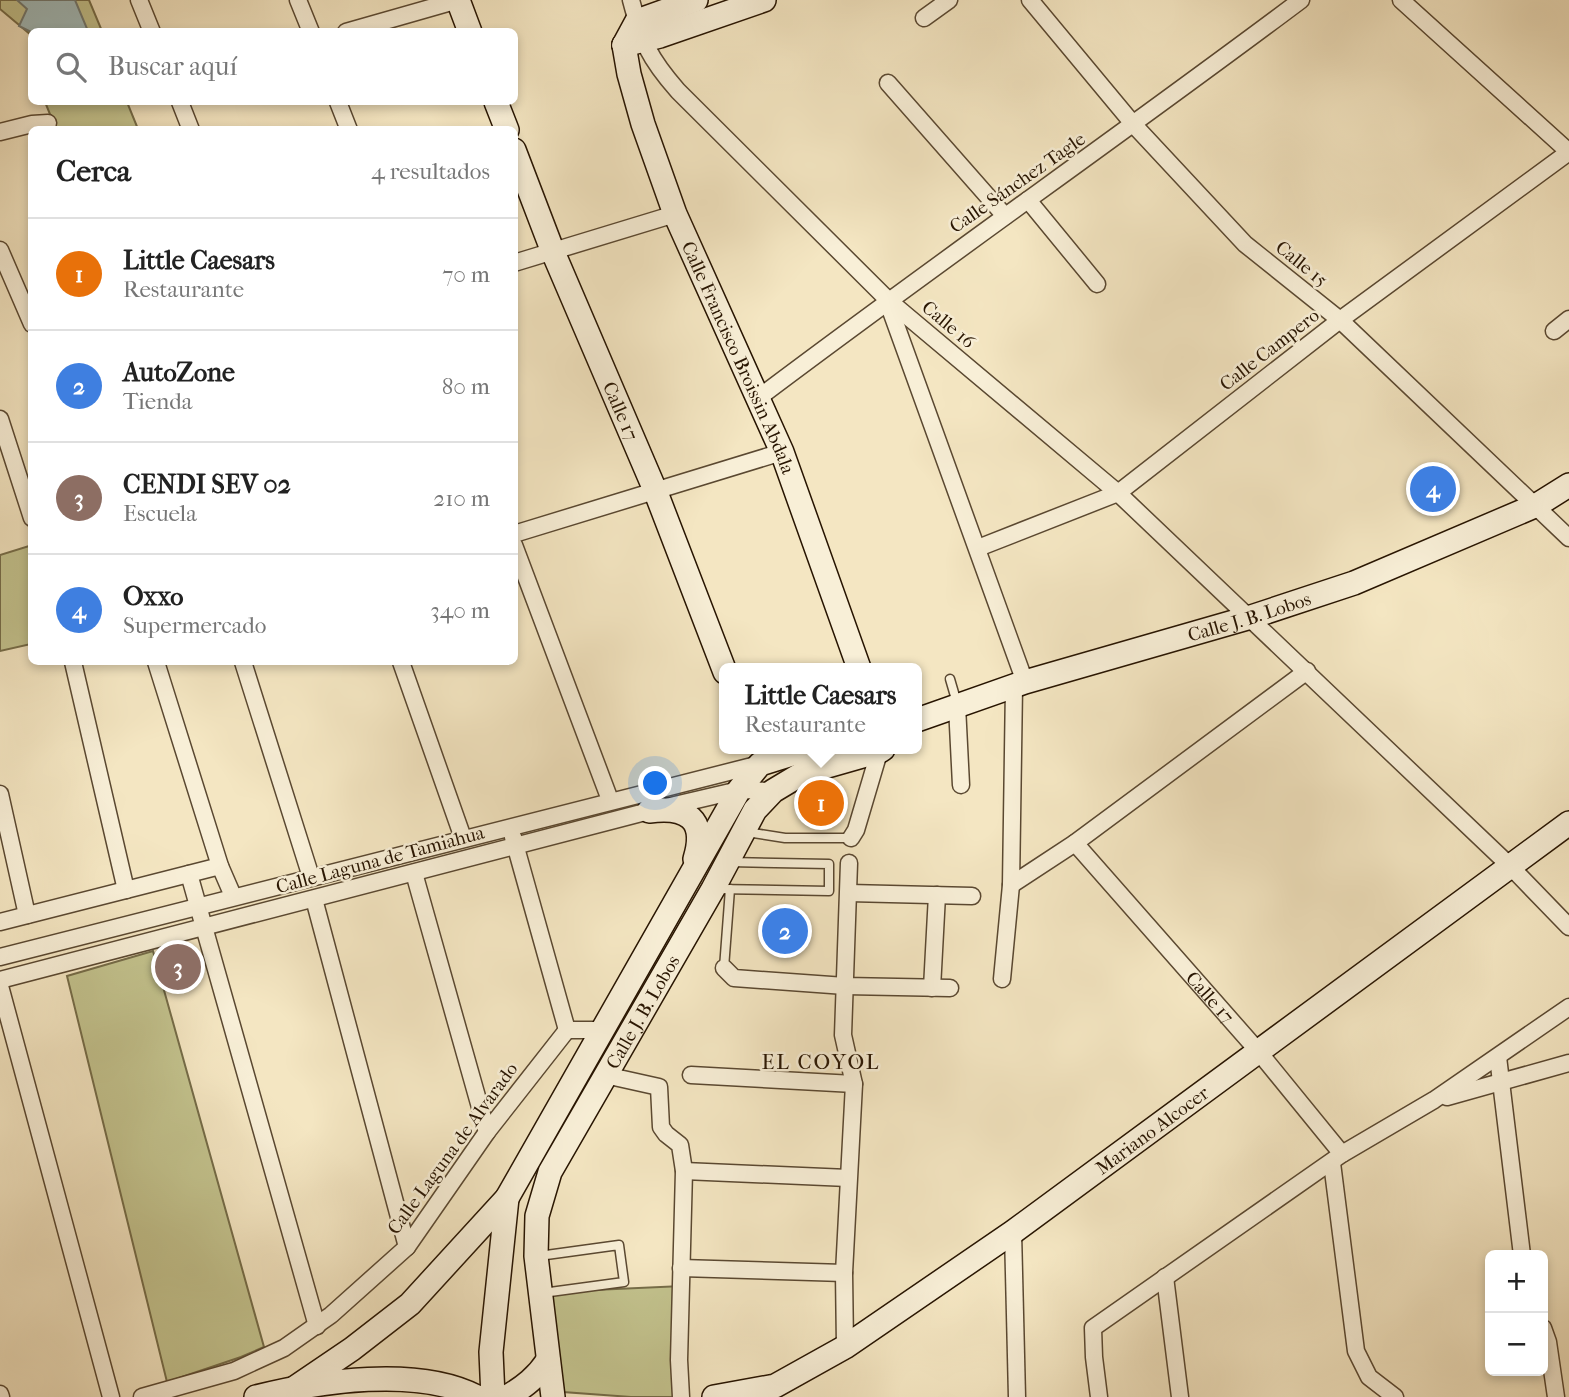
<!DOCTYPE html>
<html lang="es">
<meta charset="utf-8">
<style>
:root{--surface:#fff;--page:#f2f2f2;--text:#222;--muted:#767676;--line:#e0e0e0;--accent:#0b8043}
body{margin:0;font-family:"IM FELL French Canon",serif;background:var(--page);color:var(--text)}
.controls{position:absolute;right:21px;bottom:21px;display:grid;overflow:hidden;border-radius:10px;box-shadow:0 4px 10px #0003}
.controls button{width:63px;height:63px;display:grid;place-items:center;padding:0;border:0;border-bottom:2px solid var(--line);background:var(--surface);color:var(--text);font:35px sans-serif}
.you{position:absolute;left:656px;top:784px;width:24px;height:24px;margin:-18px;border:5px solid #fff;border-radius:50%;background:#1a73e8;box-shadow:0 0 0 10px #1a73e833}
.badge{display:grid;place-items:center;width:46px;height:46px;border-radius:50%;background:var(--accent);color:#fff;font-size:23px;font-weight:700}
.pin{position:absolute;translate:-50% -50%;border:4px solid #fff;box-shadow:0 2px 7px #0006}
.popup{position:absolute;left:719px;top:663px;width:203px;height:91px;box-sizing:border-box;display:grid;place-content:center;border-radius:10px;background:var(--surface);filter:drop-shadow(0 2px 5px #0005);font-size:23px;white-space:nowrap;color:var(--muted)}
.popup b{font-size:26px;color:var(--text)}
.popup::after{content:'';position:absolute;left:50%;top:100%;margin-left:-14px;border:14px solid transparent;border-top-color:var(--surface)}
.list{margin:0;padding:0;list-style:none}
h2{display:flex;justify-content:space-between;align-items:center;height:91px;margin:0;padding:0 28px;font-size:30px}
h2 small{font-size:23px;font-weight:400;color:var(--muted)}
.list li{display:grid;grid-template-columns:46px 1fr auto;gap:21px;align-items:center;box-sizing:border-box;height:112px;padding:0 28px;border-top:2px solid var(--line)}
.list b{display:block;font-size:26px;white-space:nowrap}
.list p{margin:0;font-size:23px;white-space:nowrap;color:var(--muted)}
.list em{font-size:23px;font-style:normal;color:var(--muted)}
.icon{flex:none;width:38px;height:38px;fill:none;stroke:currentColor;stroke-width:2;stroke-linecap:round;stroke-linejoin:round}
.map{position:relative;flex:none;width:1569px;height:1397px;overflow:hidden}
.search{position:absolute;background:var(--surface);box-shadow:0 4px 10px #0003;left:28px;top:28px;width:490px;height:77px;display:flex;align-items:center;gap:18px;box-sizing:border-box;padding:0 24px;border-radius:10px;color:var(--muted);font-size:26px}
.panel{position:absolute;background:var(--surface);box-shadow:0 4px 10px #0003;left:28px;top:126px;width:490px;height:539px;border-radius:10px}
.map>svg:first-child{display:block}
.green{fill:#c3c38e;stroke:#756c48;stroke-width:2}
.water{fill:#a1bdbe;stroke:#707972;stroke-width:2}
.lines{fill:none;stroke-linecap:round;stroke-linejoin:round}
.lane-casing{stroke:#5a4831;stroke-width:11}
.street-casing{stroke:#5a4831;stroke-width:19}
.secondary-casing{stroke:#271401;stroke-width:26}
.lane{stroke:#f8efd7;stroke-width:8}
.street{stroke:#f8efd7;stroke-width:16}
.secondary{stroke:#f8efd7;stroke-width:23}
.labels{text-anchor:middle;stroke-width:5;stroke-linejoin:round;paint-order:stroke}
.street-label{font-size:19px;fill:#271401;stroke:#f8efd7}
.neighbourhood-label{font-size:21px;letter-spacing:2px;fill:#271401;stroke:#f8efd7}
</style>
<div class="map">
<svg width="1569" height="1397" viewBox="0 0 1569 1397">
<rect width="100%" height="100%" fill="#f4e6c2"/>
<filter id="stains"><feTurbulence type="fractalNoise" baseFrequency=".00286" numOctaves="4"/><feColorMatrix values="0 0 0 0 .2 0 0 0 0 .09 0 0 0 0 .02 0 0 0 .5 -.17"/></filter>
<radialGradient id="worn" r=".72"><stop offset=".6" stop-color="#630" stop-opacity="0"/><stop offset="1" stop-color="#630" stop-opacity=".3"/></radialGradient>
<g class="green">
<path d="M 0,0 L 89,0 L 102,31 L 32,32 L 31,35 L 0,9 Z"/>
<path d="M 45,102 L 127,102 L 138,129 L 56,129 Z"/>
<path d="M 29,546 L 32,557 L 31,644 L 0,651 L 0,555 Z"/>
<path d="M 153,951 L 264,1347 L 241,1357 L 167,1382 L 67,976 Z"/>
<path d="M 682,1286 L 681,1397 L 631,1397 L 563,1392 L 550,1292 Z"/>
</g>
<path class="water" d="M 17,0 L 75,0 L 88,31 L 31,32 L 19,26 L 27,9 Z"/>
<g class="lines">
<g class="lane-casing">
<g id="lane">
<path d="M 950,679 L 957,703"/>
<path d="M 747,832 L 785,838 L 851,838"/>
<path d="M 715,889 L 829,891 L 829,864 L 730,862"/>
<path d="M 724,968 L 730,889"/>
<path d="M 539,1256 L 619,1245 L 624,1282 L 550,1292"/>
</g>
</g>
<g class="street-casing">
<g id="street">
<path d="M 139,0 L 152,32"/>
<path d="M 298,0 L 311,32"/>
<path d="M 631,0 C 642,42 649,58 678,91 L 888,300 L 1118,493 L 1510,866 L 1569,927"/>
<path d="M 1030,0 L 1134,125 L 1245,244 L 1340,320 L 1569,538"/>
<path d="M 1401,0 L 1569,152"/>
<path d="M 924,18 L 949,0"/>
<path d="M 346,32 L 458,0"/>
<path d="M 888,83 L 1005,216"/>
<path d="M 180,102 L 191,130"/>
<path d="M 338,102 L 349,130"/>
<path d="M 0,132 L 32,124 L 48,123"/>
<path d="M 1028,200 L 1097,284"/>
<path d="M 0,250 L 32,324"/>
<path d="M 514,263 L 675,214"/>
<path d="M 888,303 L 1025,682"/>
<path d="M 1554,331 L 1569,319"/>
<path d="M 757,399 C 937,263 1121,135 1301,0"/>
<path d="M 0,419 L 32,518"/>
<path d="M 514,534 L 782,452"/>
<path d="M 514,545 L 610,800"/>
<path d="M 978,548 L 1118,493 L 1340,320 L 1569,152"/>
<path d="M 73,662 L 126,890"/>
<path d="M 156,662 L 220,866 L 233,896"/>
<path d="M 243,662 L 311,877"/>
<path d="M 401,662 L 463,838"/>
<path d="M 957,706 L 961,785"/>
<path d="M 0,794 L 27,915"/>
<path d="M 513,837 L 567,1030"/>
<path d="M 851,838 L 856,830 L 880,749"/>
<path id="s1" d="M 1075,843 L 1258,1051 L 1342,1154"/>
<path d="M 414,873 L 487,1132"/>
<path d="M 189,874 L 317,1326"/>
<path d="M 1011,885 L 1075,843 L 1307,671"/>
<path d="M 849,893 L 972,896"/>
<path d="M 314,899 L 407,1247"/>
<path d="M 0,922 L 220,866"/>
<path d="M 0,957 L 760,764"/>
<path d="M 724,968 L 734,978 L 845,986 L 950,988"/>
<path d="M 1002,979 L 1011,885 L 1014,686"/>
<path d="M 0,980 L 649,811 L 739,790 L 773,791"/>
<path d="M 0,986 L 111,1397"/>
<path d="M 932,988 L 937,895"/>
<path d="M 567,1030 L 602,1030"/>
<path d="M 1498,1057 L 1522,1255"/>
<path d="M 605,1075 L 659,1087 L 661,1127 L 666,1134 L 680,1145 L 684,1171 L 679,1360 L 681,1397"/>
<path d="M 691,1075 L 854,1084"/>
<path d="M 1447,1097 L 1569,1063"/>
<path d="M 1332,1163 L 1356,1351 L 1369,1377 L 1395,1397"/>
<path d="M 684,1171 L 848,1178"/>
<path d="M 1013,1232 L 1017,1397"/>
<path d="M 681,1268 L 844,1273"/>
<path d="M 1165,1277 L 1180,1397"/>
<path d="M 1543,1328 L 1548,1342 L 1556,1397"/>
<path d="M 845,1347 L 844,1273 L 854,1084 L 843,1035 L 849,863"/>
<path d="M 0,1394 L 1,1397"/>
<path d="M 142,1397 L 234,1371 L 284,1348 L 331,1315 L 407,1247 L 487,1132 L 567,1030"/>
<path d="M 1099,1397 L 1094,1357 L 1093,1328 L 1342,1154 L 1434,1100 L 1569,1007"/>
</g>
</g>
<g class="secondary-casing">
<g id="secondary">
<path d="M 458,0 L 470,32"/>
<path id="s2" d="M 624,45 L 629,74 L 643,124 L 675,214 L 782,452 L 859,668"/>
<path d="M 624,45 L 660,36 L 764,0"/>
<path d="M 624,45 L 637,21 L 696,0"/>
<path d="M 496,102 L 507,130"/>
<path id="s3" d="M 514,150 L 553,252 L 655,490 L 725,672"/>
<path id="s4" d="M 917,720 L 1025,682 L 1251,617 L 1354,583 L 1537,505 L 1569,485"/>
<path d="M 649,811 C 687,806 707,819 695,859"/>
<path d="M 296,1387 L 352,1349 L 410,1304 L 507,1198 L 739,790 L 760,764 L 808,749"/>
<path d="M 256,1397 C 319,1381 418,1366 477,1397"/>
<path d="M 493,1397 L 491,1352 L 507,1198"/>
<path d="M 507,1397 C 524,1387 537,1377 548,1360"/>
<path id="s5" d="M 553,1397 L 536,1256 L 537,1216 L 550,1172 L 713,889 L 755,810 L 773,791 L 803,773 L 880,751 L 883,749"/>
<path id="s6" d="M 714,1397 L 775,1386 L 845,1347 L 1013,1232 L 1569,823"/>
</g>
</g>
<use href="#lane" class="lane"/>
<use href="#street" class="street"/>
<use href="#secondary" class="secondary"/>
</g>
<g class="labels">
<g class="street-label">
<text transform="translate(1017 182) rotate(-35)" y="7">Calle Sánchez Tagle</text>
<text transform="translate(1302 263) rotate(39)" y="7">Calle 15</text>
<text transform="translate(949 324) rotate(40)" y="7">Calle 16</text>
<text transform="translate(1269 349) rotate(-38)" y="7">Calle Campero</text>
<text dy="7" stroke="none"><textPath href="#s2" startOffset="334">Calle Francisco Broissin Abdala</textPath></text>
<text dy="7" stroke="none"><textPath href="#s3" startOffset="282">Calle 17</textPath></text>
<text dy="7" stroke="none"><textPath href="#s4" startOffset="348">Calle J. B. Lobos</textPath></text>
<text transform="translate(380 859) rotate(-15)" y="7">Calle Laguna de Tamiahua</text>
<text dy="7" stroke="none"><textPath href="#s1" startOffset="205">Calle 17</textPath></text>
<text dy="7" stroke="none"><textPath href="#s5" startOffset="413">Calle J. B. Lobos</textPath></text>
<text dy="7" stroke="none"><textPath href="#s6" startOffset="518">Mariano Alcocer</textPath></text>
<text transform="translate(452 1148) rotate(-54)" y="7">Calle Laguna de Alvarado</text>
</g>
<g class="neighbourhood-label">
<text x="821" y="1069">EL COYOL</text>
</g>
</g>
<rect width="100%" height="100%" filter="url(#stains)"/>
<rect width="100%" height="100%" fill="url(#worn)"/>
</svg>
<div class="controls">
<button>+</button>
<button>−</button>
</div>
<div class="you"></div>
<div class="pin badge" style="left:821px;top:803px;background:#e8710a">1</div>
<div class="popup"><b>Little Caesars</b>Restaurante</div>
<div class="pin badge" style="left:785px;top:931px;background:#3f7fe0">2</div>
<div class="pin badge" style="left:178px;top:967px;background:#8d6e63">3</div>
<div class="pin badge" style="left:1433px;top:489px;background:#3f7fe0">4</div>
<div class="search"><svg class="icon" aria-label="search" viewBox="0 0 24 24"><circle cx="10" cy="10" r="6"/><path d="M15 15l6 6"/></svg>Buscar aquí</div>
<section class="panel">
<h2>Cerca<small>4 resultados</small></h2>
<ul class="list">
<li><span class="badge" style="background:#e8710a">1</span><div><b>Little Caesars</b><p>Restaurante</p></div><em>70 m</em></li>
<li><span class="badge" style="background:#3f7fe0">2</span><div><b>AutoZone</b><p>Tienda</p></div><em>80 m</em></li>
<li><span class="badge" style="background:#8d6e63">3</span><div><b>CENDI SEV 02</b><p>Escuela</p></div><em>210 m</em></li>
<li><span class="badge" style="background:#3f7fe0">4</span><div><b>Oxxo</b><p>Supermercado</p></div><em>340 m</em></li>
</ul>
</section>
</div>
